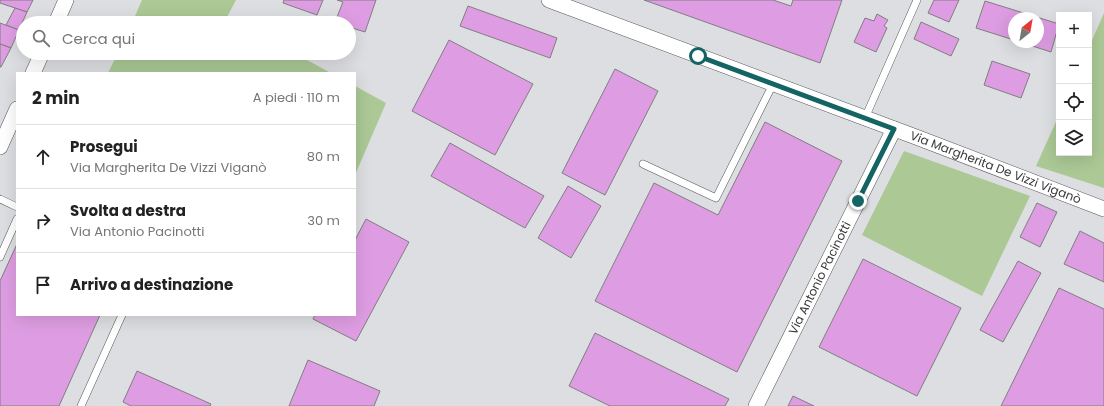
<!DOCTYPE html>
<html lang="it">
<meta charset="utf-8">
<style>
:root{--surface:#fff;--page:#f2f2f2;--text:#222;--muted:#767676;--line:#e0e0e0}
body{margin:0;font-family:Poppins,sans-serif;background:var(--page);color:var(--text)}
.controls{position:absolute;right:12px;top:12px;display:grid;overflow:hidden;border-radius:0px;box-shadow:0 4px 16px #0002}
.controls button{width:36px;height:36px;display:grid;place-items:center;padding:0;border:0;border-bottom:1px solid var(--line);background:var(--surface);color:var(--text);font:20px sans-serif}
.compass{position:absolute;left:1008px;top:12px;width:36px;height:36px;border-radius:50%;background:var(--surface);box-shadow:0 4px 16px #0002;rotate:31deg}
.stop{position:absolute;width:12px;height:12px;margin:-9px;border:3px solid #146463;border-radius:50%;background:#fff}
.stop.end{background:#146463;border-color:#fff;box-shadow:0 1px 4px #0008}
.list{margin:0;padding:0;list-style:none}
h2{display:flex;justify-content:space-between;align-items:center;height:52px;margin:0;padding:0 16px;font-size:17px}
h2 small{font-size:13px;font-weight:400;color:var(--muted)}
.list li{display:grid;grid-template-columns:26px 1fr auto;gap:12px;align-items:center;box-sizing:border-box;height:64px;padding:0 16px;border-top:1px solid var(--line)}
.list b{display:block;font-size:15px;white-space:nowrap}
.list p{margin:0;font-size:13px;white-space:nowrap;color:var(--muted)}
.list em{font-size:13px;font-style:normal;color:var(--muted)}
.icon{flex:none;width:22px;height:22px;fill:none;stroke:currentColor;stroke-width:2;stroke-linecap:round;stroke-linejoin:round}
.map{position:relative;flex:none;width:1104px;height:406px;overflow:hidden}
.search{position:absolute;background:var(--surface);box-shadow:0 4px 16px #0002;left:16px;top:16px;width:340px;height:44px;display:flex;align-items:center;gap:10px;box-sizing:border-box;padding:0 14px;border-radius:22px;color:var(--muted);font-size:15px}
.panel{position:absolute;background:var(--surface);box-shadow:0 4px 16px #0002;left:16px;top:72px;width:340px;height:244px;border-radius:0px}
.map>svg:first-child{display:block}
.green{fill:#abc895}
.building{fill:#de9de2;stroke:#807e80}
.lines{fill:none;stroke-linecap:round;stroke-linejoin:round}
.lane-casing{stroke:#57585b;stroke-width:8}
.street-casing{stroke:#57585b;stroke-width:16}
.lane{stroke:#fff;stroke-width:7}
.street{stroke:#fff;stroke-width:15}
.route{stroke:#146463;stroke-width:5}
.labels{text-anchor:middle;stroke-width:3;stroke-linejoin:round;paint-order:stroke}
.street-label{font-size:12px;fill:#3b3b3d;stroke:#eaebee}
</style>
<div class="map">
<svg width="1104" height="406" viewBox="0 0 1104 406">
<rect width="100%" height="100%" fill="#dddee1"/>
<g class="green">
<path d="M 142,0 L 236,0 L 227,17 L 238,23 L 132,23 Z"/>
<path d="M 1104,13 L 1104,188 L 1036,166 L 1059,115 L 1059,153 L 1089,153 L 1089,47 Z"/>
<path d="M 118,53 L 294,53 L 331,73 L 108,73 Z"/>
<path d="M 355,86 L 386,103 L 355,175 Z"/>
<path d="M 904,151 L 1030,196 L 982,296 L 862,235 Z"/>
</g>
<g class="building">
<path d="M 0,0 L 33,0 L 27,12 L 0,3 Z"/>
<path d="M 284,0 L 323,0 L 317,15 L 283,3 Z"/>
<path d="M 337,0 L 376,0 L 365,32 L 349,27 L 349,23 L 335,22 L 343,2 Z"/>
<path d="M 644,0 L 773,0 L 791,6 L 793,0 L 842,0 L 820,63 Z"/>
<path d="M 934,0 L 959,0 L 949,22 L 928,13 Z"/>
<path d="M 985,1 L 1059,24 L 1051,52 L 1020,42 L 1038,42 L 1038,18 L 1014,18 L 1014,40 L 976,28 Z"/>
<path d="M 468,6 L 557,38 L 550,58 L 460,26 Z"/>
<path d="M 15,8 L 27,12 L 19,30 L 6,25 Z"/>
<path d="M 877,14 L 888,20 L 884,26 L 887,28 L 876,52 L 854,42 L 865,18 L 874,21 Z"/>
<path d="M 921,22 L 959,39 L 951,56 L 914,39 Z"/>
<path d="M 0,23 L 19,30 L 11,48 L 0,44 Z"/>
<path d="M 449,40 L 533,84 L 495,155 L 412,111 Z"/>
<path d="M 0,44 L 11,48 L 1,67 L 0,67 Z"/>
<path d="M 992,61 L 1030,74 L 1021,98 L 984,85 Z"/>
<path d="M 615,69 L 658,91 L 605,195 L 562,173 Z"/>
<path d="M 765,122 L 842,161 L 737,372 L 595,301 L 654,183 L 718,215 Z"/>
<path d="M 450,143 L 544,196 L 525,228 L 431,176 Z"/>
<path d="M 568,186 L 601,206 L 571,258 L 538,238 Z"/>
<path d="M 1037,203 L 1057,212 L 1040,247 L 1020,237 Z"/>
<path d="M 366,219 L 409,242 L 356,341 L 313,319 L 315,315 L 355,315 L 355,240 Z"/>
<path d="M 1080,231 L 1104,243 L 1104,282 L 1064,264 Z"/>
<path d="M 17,244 L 17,315 L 100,315 L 59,406 L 0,406 L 0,281 Z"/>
<path d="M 863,259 L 961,308 L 917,396 L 819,347 Z"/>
<path d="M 1018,261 L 1041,273 L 1003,342 L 980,330 Z"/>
<path d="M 1059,288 L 1104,309 L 1104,406 L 1001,406 Z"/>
<path d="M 595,333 L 729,399 L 725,406 L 610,406 L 569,386 Z"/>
<path d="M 308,360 L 380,391 L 374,406 L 289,406 Z"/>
<path d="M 137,371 L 211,404 L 210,406 L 131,406 L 123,402 Z"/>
<path d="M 793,396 L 814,406 L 788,406 Z"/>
</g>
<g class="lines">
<g class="lane-casing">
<g id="lane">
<path d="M 865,118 L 917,0"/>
<path d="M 643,164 L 716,198 L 773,84"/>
<path d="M 0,199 L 17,207"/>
<path d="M 0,257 L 17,219"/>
<path d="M 81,406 L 122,315"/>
</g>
</g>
<g class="street-casing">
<g id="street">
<path id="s1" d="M 549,0 L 916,137 L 1104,209"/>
<path d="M 56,23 L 66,0"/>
<path d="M 33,73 L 42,53"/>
<path d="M 0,147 L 17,109"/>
<path id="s2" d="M 756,406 L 894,129"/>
</g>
</g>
<use href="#lane" class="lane"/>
<use href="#street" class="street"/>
</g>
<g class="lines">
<path class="route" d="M 698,56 L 894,129 L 858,201"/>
</g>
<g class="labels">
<g class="street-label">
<text dy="4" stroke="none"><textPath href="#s1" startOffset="477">Via Margherita De Vizzi Viganò</textPath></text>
<text dy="4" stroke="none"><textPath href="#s2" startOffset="143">Via Antonio Pacinotti</textPath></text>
</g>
</g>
</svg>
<div class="controls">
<button>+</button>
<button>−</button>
<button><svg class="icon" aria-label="locate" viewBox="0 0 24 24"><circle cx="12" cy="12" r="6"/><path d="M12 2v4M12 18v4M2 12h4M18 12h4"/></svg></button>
<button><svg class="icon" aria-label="layers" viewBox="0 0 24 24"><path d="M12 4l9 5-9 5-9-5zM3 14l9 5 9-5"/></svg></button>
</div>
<svg class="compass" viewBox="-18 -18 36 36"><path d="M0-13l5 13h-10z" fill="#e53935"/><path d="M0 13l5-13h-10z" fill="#767676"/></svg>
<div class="stop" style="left:698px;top:56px"></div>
<div class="stop end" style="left:858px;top:201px"></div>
<div class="search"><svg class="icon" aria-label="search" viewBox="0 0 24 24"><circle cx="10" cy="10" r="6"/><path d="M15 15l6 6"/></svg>Cerca qui</div>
<section class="panel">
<h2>2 min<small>A piedi · 110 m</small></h2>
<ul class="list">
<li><svg class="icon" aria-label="ahead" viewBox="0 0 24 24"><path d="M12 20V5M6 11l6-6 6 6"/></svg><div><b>Prosegui</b><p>Via Margherita De Vizzi Viganò</p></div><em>80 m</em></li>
<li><svg class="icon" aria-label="right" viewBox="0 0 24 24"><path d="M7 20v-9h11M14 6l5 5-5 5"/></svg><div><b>Svolta a destra</b><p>Via Antonio Pacinotti</p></div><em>30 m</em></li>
<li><svg class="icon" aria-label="arrive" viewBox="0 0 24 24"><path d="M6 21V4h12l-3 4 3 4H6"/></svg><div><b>Arrivo a destinazione</b></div></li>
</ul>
</section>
</div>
